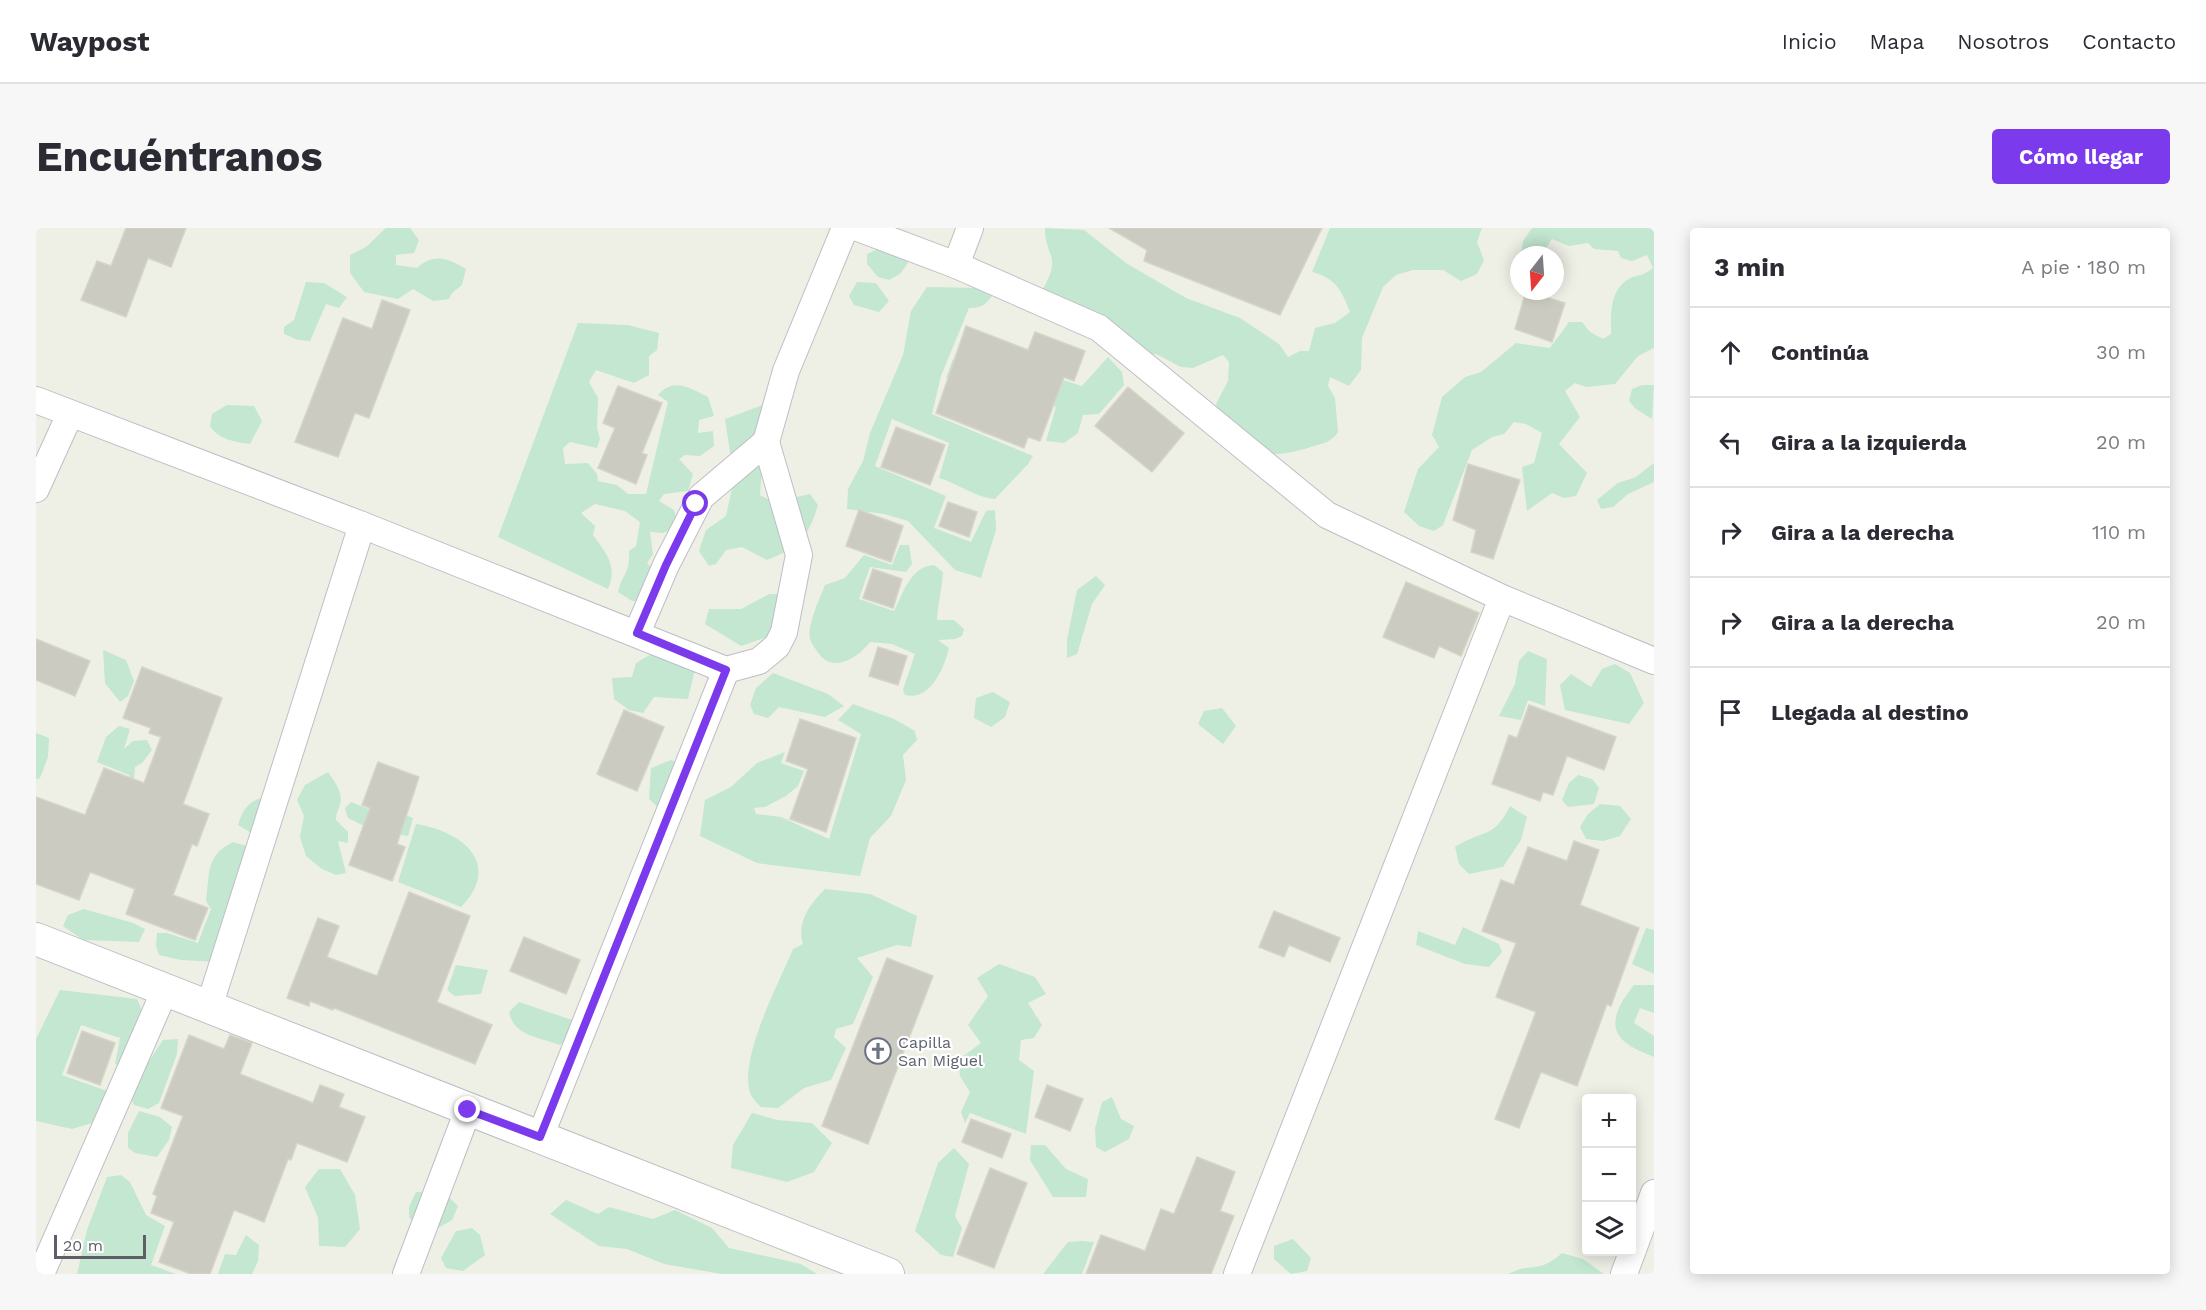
<!DOCTYPE html>
<html lang="es">
<meta charset="utf-8">
<style>
:root{--surface:#fff;--page:#f7f7f7;--text:#2b2b33;--muted:#7c7c81;--line:#e1e1e2;--accent:#7c3aed}
body{margin:0;font-family:"Work Sans",sans-serif;background:var(--page);color:var(--text)}
.controls{position:absolute;right:18px;bottom:18px;display:grid;overflow:hidden;border-radius:6px;box-shadow:0 3px 15px #0003}
.controls button{width:54px;height:54px;display:grid;place-items:center;padding:0;border:0;border-bottom:2px solid var(--line);background:var(--surface);color:var(--text);font:30px sans-serif}
.compass{position:absolute;left:1474px;top:18px;width:54px;height:54px;border-radius:50%;background:var(--surface);box-shadow:0 3px 15px #0003;rotate:197deg}
.scale{position:absolute;left:18px;bottom:15px;width:92px;box-sizing:border-box;padding-left:6px;border:3px solid #5e5e67;border-top:0;font-size:16px;line-height:21px;white-space:nowrap;color:#5e5e67;-webkit-text-stroke:4px #fff;paint-order:stroke}
.stop{position:absolute;width:18px;height:18px;margin:-14px;border:4px solid #7c3aed;border-radius:50%;background:#fff}
.stop.end{background:#7c3aed;border-color:#fff;box-shadow:0 2px 6px #0008}
.list{margin:0;padding:0;list-style:none}
h2{display:flex;justify-content:space-between;align-items:center;height:78px;margin:0;padding:0 24px;font-size:26px}
h2 small{font-size:20px;font-weight:400;color:var(--muted)}
.list li{display:grid;grid-template-columns:39px 1fr auto;gap:18px;align-items:center;box-sizing:border-box;height:90px;padding:0 24px;border-top:2px solid var(--line)}
.list b{display:block;font-size:22px;white-space:nowrap}
.list em{font-size:20px;font-style:normal;color:var(--muted)}
.icon{flex:none;width:33px;height:33px;fill:none;stroke:currentColor;stroke-width:2;stroke-linecap:round;stroke-linejoin:round}
.map{position:relative;flex:none;width:1618px;height:1046px;overflow:hidden;border-radius:6px}
header{display:flex;align-items:center;gap:36px;box-sizing:border-box;height:84px;padding:0 30px;background:var(--surface);border-bottom:2px solid var(--line)}
header strong{font-size:28px}
nav{display:flex;gap:33px;margin-inline-start:auto;font-size:21px}
.intro{display:flex;align-items:center;justify-content:space-between;box-sizing:border-box;height:144px;padding:0 36px}
h1{margin:0;font-size:42px}
.button{padding:15px 27px;border-radius:6px;background:var(--accent);color:#fff;font-size:21px;font-weight:700}
main{display:flex;gap:36px;padding:0 36px}
aside{flex:1;background:var(--surface);border-radius:6px;box-shadow:0 3px 15px #0003}
.map>svg:first-child{display:block}
.green{fill:#c3e7d1}
.building{fill:#cbcbc2;stroke:#d4d5c5;stroke-width:1.5}
.lines{fill:none;stroke-linecap:round;stroke-linejoin:round}
.minor-casing{stroke:#bebec5;stroke-width:28}
.tertiary-casing{stroke:#bebec5;stroke-width:34}
.minor{stroke:#fff;stroke-width:26}
.tertiary{stroke:#fff;stroke-width:32}
.route{stroke:#7c3aed;stroke-width:8}
.labels{text-anchor:middle;stroke-width:4.5;stroke-linejoin:round;paint-order:stroke}
.worship-label{font-size:16px;fill:#5b616d;stroke:#fff;text-anchor:start}
</style>
<header>
<strong>Waypost</strong>
<nav><a>Inicio</a><a>Mapa</a><a>Nosotros</a><a>Contacto</a></nav>
</header>
<div class="intro"><h1>Encuéntranos</h1><a class="button">Cómo llegar</a></div>
<main>
<div class="map">
<svg width="1618" height="1046" viewBox="0 0 1618 1046">
<rect width="100%" height="100%" fill="#eef0e6"/>
<g class="green">
<path d="M 350,0 L 374,0 L 383,12 L 378,25 L 360,27 L 360,37 L 381,40 C 398,25 412,30 430,41 L 426,57 L 416,65 L 413,71 L 397,73 L 377,61 L 362,71 L 328,64 L 314,45 L 314,27 L 330,19 Z"/>
<path d="M 1009,0 L 1048,2 L 1090,35 L 1150,70 L 1204,90 L 1243,116 L 1252,129 L 1264,123 L 1273,123 L 1279,100 L 1299,95 L 1314,84 C 1305,61 1300,51 1276,44 L 1294,0 L 1446,0 L 1441,14 L 1448,32 L 1441,46 L 1425,53 L 1407,42 L 1377,42 L 1360,47 L 1347,59 L 1326,110 L 1325,142 L 1313,158 L 1294,149 L 1292,158 L 1299,170 L 1302,204 C 1294,215 1288,215 1275,219 C 1229,233 1224,225 1185,201 L 1180,176 L 1192,153 L 1193,134 L 1187,127 L 1157,140 L 1145,139 L 1120,126 L 1105,127 L 1000,73 C 1007,60 1020,43 1015,28 C 1011,17 1009,11 1009,0 Z"/>
<path d="M 1496,0 L 1618,0 L 1618,120 L 1602,128 L 1579,156 L 1550,159 L 1539,155 L 1529,163 L 1544,189 L 1523,216 L 1551,245 L 1540,268 L 1528,270 L 1516,265 L 1491,283 L 1486,239 L 1498,235 L 1506,205 L 1490,196 L 1478,194 L 1468,206 L 1456,209 L 1436,222 L 1407,297 L 1398,303 L 1383,298 L 1368,284 L 1382,241 L 1403,219 L 1396,207 L 1406,169 L 1429,149 L 1445,144 L 1480,115 L 1514,120 L 1533,94 L 1546,94 L 1554,104 L 1567,111 L 1575,106 C 1575,88 1573,64 1591,52 C 1600,46 1607,49 1617,40 L 1611,27 L 1596,33 L 1585,30 L 1582,23 L 1558,21 L 1552,15 L 1533,18 L 1516,11 L 1505,27 L 1485,27 L 1487,13 Z"/>
<path d="M 850,17 L 863,21 L 872,35 L 864,46 L 853,52 L 842,49 L 831,36 L 831,26 Z"/>
<path d="M 270,54 L 288,55 L 311,69 L 303,80 L 290,76 L 274,113 L 262,112 L 248,106 L 248,99 L 258,92 Z"/>
<path d="M 821,54 L 840,55 L 853,73 L 843,84 L 818,77 L 813,68 Z"/>
<path d="M 891,59 L 946,60 L 958,65 C 951,76 946,80 933,80 L 905,148 L 896,186 L 997,228 L 992,236 L 959,271 C 938,269 923,256 903,250 L 913,215 L 856,191 L 839,238 L 910,268 L 898,300 L 935,314 L 950,283 L 959,282 L 960,302 L 945,350 L 919,342 L 872,293 L 848,286 L 811,281 L 812,261 L 827,233 L 834,205 L 867,127 L 875,83 Z"/>
<path d="M 542,95 L 592,97 L 623,105 L 621,122 L 613,128 L 613,147 L 598,155 L 560,142 L 553,154 L 562,170 L 561,200 L 564,211 L 561,220 L 534,214 L 527,220 L 529,236 L 552,235 L 561,246 L 562,253 L 581,257 L 592,266 L 610,266 L 632,174 L 622,167 C 638,149 653,160 672,169 L 678,188 L 663,192 L 662,205 L 677,203 L 678,218 L 664,228 L 649,227 L 643,231 L 657,246 L 652,263 L 628,266 L 623,273 L 638,282 L 641,292 L 638,300 L 627,305 L 614,304 L 617,326 L 611,335 L 622,347 L 609,372 L 596,373 L 582,364 C 587,344 594,346 593,323 L 600,318 L 604,294 L 589,283 L 559,276 L 545,285 L 559,298 L 557,307 C 570,325 582,338 572,361 L 462,309 Z"/>
<path d="M 1072,129 L 1086,144 L 1088,157 L 1063,186 L 1047,187 L 1042,205 L 1028,215 L 1010,213 L 1020,179 L 978,163 L 960,209 L 946,205 L 958,167 L 910,150 L 917,131 L 975,152 L 1020,150 L 1046,158 Z"/>
<path d="M 1606,157 L 1618,157 L 1616,191 L 1600,181 L 1593,173 L 1596,161 Z"/>
<path d="M 191,177 L 218,178 L 226,193 L 214,216 C 199,214 183,212 174,198 L 176,186 Z"/>
<path d="M 727,177 L 739,188 L 726,240 L 724,267 L 737,274 L 774,266 L 782,277 C 773,309 761,320 731,332 L 706,319 L 690,322 L 680,336 L 673,338 L 663,323 L 670,302 L 690,288 L 698,251 L 689,191 Z"/>
<path d="M 1618,235 L 1618,254 L 1592,266 L 1577,279 L 1565,281 L 1561,272 L 1582,255 L 1600,249 Z"/>
<path d="M 864,317 L 873,317 L 876,336 L 870,344 L 834,339 L 823,371 L 858,383 C 868,364 874,339 898,337 L 907,344 C 906,361 902,375 901,392 L 918,392 L 928,401 L 926,408 L 919,411 L 902,412 L 913,420 C 908,440 895,473 869,467 L 867,462 L 879,426 L 856,416 L 834,414 C 822,430 795,447 781,423 C 779,420 775,415 774,411 C 771,397 784,370 789,357 L 809,350 L 828,327 L 856,337 Z"/>
<path d="M 1060,348 L 1069,357 L 1056,376 L 1041,426 L 1031,430 L 1031,412 L 1041,362 Z"/>
<path d="M 733,366 L 752,366 L 737,407 L 705,418 L 669,396 L 673,381 L 705,381 Z"/>
<path d="M 67,422 L 90,432 L 98,453 L 92,468 L 84,474 L 69,455 Z"/>
<path d="M 1492,423 L 1511,431 L 1509,478 L 1492,472 L 1485,492 L 1463,488 L 1479,456 L 1483,433 Z"/>
<path d="M 617,425 L 659,441 L 652,471 L 618,469 L 607,485 L 593,482 L 578,471 L 576,450 L 596,449 L 600,435 Z"/>
<path d="M 1579,436 L 1594,445 L 1608,475 L 1593,496 L 1529,482 L 1524,457 L 1535,446 L 1555,459 L 1566,441 Z"/>
<path d="M 737,445 L 792,466 L 808,478 L 789,489 L 743,479 L 732,490 L 718,486 L 714,477 L 720,460 Z"/>
<path d="M 957,464 L 974,474 L 969,489 L 955,499 L 938,490 L 940,470 Z"/>
<path d="M 817,476 L 858,491 L 879,503 L 881,512 L 867,527 L 870,552 L 855,588 L 834,610 L 824,648 L 721,635 L 664,608 L 669,572 L 695,559 L 721,535 L 749,524 L 745,535 L 768,543 L 762,558 L 750,568 L 729,579 L 718,580 L 720,586 L 745,589 L 793,611 L 825,506 L 802,492 Z"/>
<path d="M 1186,480 L 1200,498 L 1187,516 L 1162,496 L 1168,483 Z"/>
<path d="M 83,498 L 94,501 L 88,521 L 97,513 L 111,512 L 116,522 L 106,535 L 99,539 L 98,552 L 95,552 L 93,547 L 61,534 L 70,509 Z"/>
<path d="M 0,505 L 13,510 L 12,529 L 4,550 L 0,551 Z"/>
<path d="M 635,532 L 644,536 L 642,544 L 633,548 C 627,560 633,571 627,584 L 613,571 L 615,540 Z"/>
<path d="M 292,544 C 298,553 308,565 304,577 C 302,583 300,585 300,592 L 312,604 L 312,615 L 302,613 L 310,645 L 300,647 L 286,641 L 270,628 L 264,609 L 268,588 L 261,572 L 269,557 Z"/>
<path d="M 1542,547 L 1556,551 L 1563,560 L 1558,576 L 1532,579 L 1526,572 L 1533,555 Z"/>
<path d="M 226,570 L 239,594 L 241,611 L 224,610 L 202,597 C 206,583 212,573 226,570 Z"/>
<path d="M 315,574 L 355,590 L 361,584 L 377,590 L 372,608 L 336,602 L 312,590 L 309,580 Z"/>
<path d="M 1564,576 L 1584,578 L 1595,591 L 1584,608 L 1567,613 L 1550,611 L 1544,599 L 1552,586 Z"/>
<path d="M 1474,578 L 1491,589 L 1485,612 L 1467,639 L 1433,646 L 1423,636 L 1419,619 C 1447,601 1457,612 1474,578 Z"/>
<path d="M 380,596 C 426,603 467,636 425,679 L 362,654 Z"/>
<path d="M 197,614 L 214,619 L 181,734 L 145,732 L 123,727 L 120,718 L 121,705 L 131,705 L 162,715 L 175,681 L 170,673 C 174,646 169,628 197,614 Z"/>
<path d="M 789,661 L 834,666 L 881,688 L 875,719 L 861,717 L 821,730 L 837,749 L 817,796 L 800,801 L 798,809 L 810,820 L 795,852 L 768,860 L 742,880 L 725,879 C 721,875 716,870 714,865 C 703,829 743,755 757,721 L 767,716 C 760,694 774,676 789,661 Z"/>
<path d="M 48,681 L 97,695 L 109,701 L 103,714 L 47,712 L 27,698 L 32,687 Z"/>
<path d="M 1427,699 L 1463,716 L 1466,724 L 1453,739 L 1429,736 L 1380,717 L 1382,703 L 1419,717 Z"/>
<path d="M 1610,700 L 1618,702 L 1618,746 L 1596,736 Z"/>
<path d="M 963,736 L 999,749 L 1010,766 L 992,775 L 1006,797 L 998,810 L 985,812 L 983,832 L 998,843 L 990,906 L 934,885 L 929,895 L 925,884 L 934,864 L 924,848 L 922,832 L 945,815 L 932,797 L 952,768 L 941,750 Z"/>
<path d="M 420,737 L 452,742 L 445,766 L 419,768 L 411,762 Z"/>
<path d="M 1598,757 L 1618,757 L 1618,785 L 1604,780 L 1598,795 L 1618,808 L 1618,829 C 1609,825 1597,821 1589,814 C 1568,797 1586,772 1598,757 Z"/>
<path d="M 24,762 L 101,771 L 108,787 L 90,840 L 79,836 L 84,810 L 45,797 L 26,847 L 77,865 L 66,892 L 36,901 L 0,893 L 0,811 Z"/>
<path d="M 483,774 L 536,792 L 537,806 L 524,817 C 502,809 478,808 473,784 Z"/>
<path d="M 142,811 L 141,826 L 123,875 L 112,881 L 98,877 L 94,868 L 97,857 L 127,812 Z"/>
<path d="M 1076,869 L 1085,891 L 1098,898 L 1093,911 L 1069,924 L 1060,919 L 1059,900 L 1066,874 Z"/>
<path d="M 103,883 L 124,889 L 136,899 L 133,912 L 121,929 L 99,925 L 92,920 L 92,905 Z"/>
<path d="M 716,885 L 741,892 L 776,895 L 796,915 L 778,944 L 751,954 L 695,940 L 697,917 Z"/>
<path d="M 995,917 L 1009,917 L 1030,941 L 1052,951 L 1050,969 L 1017,969 L 994,932 Z"/>
<path d="M 918,920 L 933,936 L 919,988 L 926,1000 L 917,1029 L 905,1027 L 879,1003 L 902,935 Z"/>
<path d="M 283,941 L 304,941 L 319,967 L 324,1001 L 309,1019 L 283,1018 L 282,990 L 269,959 Z"/>
<path d="M 85,947 L 94,954 L 110,987 L 129,998 L 115,1037 L 140,1046 L 41,1046 L 51,1002 L 71,949 Z"/>
<path d="M 406,963 L 422,978 L 416,992 L 388,1008 L 373,989 L 373,979 L 380,964 Z"/>
<path d="M 530,972 L 562,986 L 573,979 L 617,991 L 639,982 L 676,1000 L 693,1020 L 765,1036 L 781,1046 L 686,1046 L 628,1036 L 591,1021 L 563,1018 L 514,986 Z"/>
<path d="M 436,1000 L 444,1007 L 449,1027 L 427,1043 L 410,1040 L 405,1030 L 420,1003 Z"/>
<path d="M 210,1007 L 223,1017 L 222,1033 L 216,1046 L 182,1046 L 189,1026 L 200,1027 Z"/>
<path d="M 1257,1011 L 1275,1030 L 1271,1043 L 1255,1046 L 1238,1031 L 1238,1018 Z"/>
<path d="M 1046,1013 L 1058,1014 L 1046,1046 L 1007,1046 L 1032,1014 Z"/>
<path d="M 1526,1025 L 1547,1031 L 1568,1046 L 1472,1046 C 1496,1034 1503,1046 1526,1025 Z"/>
</g>
<g class="building">
<path d="M 90,0 L 150,0 L 135,39 L 112,30 L 90,89 L 45,72 L 61,33 L 75,38 Z"/>
<path d="M 1073,0 L 1286,0 L 1244,87 L 1108,33 L 1111,22 Z"/>
<path d="M 1490,63 L 1529,75 L 1516,114 L 1479,101 Z"/>
<path d="M 346,72 L 374,82 L 333,190 L 319,185 L 302,229 L 259,214 L 307,90 L 336,101 Z"/>
<path d="M 930,98 L 992,122 L 999,104 L 1049,123 L 1038,153 L 1028,149 L 1004,213 L 992,209 L 988,220 L 900,185 Z"/>
<path d="M 582,158 L 626,175 L 606,225 L 611,227 L 600,256 L 562,240 L 579,200 L 567,195 Z"/>
<path d="M 1092,159 L 1148,205 L 1116,244 L 1059,198 Z"/>
<path d="M 860,199 L 909,217 L 894,257 L 845,239 Z"/>
<path d="M 1432,236 L 1484,252 L 1457,331 L 1435,324 L 1440,302 L 1417,292 Z"/>
<path d="M 912,274 L 941,284 L 933,309 L 903,298 Z"/>
<path d="M 823,282 L 867,298 L 855,334 L 810,318 Z"/>
<path d="M 837,341 L 866,351 L 857,380 L 827,370 Z"/>
<path d="M 1370,354 L 1443,385 L 1425,428 L 1403,418 L 1398,430 L 1347,409 Z"/>
<path d="M 0,411 L 54,433 L 39,468 L 0,452 Z"/>
<path d="M 842,419 L 871,428 L 862,457 L 833,448 Z"/>
<path d="M 106,439 L 186,470 L 147,576 L 173,586 L 161,618 L 156,616 L 137,667 L 172,680 L 159,712 L 90,686 L 99,661 L 54,644 L 43,672 L 0,656 L 0,569 L 49,587 L 68,540 L 108,555 L 125,509 L 113,505 L 115,500 L 87,490 Z"/>
<path d="M 1493,477 L 1580,509 L 1568,542 L 1531,528 L 1517,567 L 1507,564 L 1504,573 L 1456,556 L 1473,507 L 1481,510 Z"/>
<path d="M 588,482 L 628,499 L 601,563 L 561,546 Z"/>
<path d="M 764,491 L 820,510 L 790,604 L 754,591 L 772,541 L 750,533 Z"/>
<path d="M 342,534 L 383,549 L 361,616 L 369,619 L 356,653 L 313,637 L 334,580 L 326,577 Z"/>
<path d="M 1538,613 L 1563,622 L 1544,677 L 1603,700 L 1575,778 L 1571,776 L 1541,858 L 1505,844 L 1483,900 L 1459,891 L 1500,784 L 1460,769 L 1480,715 L 1446,703 L 1465,652 L 1478,657 L 1492,619 L 1531,633 Z"/>
<path d="M 373,664 L 434,688 L 401,774 L 456,797 L 439,836 L 298,780 L 297,782 L 274,773 L 273,778 L 251,770 L 282,690 L 303,698 L 291,729 L 341,748 Z"/>
<path d="M 1238,683 L 1304,710 L 1294,734 L 1253,717 L 1248,729 L 1223,719 Z"/>
<path d="M 488,709 L 544,732 L 530,766 L 474,743 Z"/>
<path d="M 851,730 L 897,748 L 832,916 L 786,898 Z"/>
<path d="M 46,803 L 79,815 L 64,857 L 31,845 Z"/>
<path d="M 153,807 L 188,821 L 194,807 L 216,815 L 204,846 L 277,875 L 284,857 L 308,866 L 303,879 L 329,889 L 311,934 L 261,915 L 255,932 L 252,931 L 228,994 L 198,982 L 174,1046 L 155,1046 L 123,1034 L 138,994 L 115,985 L 121,968 L 117,966 L 147,888 L 125,880 Z"/>
<path d="M 1011,857 L 1047,871 L 1034,903 L 999,889 Z"/>
<path d="M 935,891 L 975,906 L 966,930 L 926,914 Z"/>
<path d="M 1161,929 L 1199,944 L 1184,983 L 1198,988 L 1175,1046 L 1050,1046 L 1065,1007 L 1109,1023 L 1125,981 L 1138,986 Z"/>
<path d="M 954,940 L 991,955 L 958,1040 L 921,1026 Z"/>
</g>
<g class="lines">
<g class="minor-casing">
<g id="minor">
<path d="M 822,0 L 920,37 L 1063,100 L 1291,287 L 1466,370 L 1618,433"/>
<path d="M 920,37 L 934,0"/>
<path d="M 0,172 L 326,297 L 690,442 L 723,433 L 741,418 L 748,404 L 763,327 L 730,214 L 750,143 L 809,0"/>
<path d="M 0,261 L 34,186"/>
<path d="M 601,405 L 630,337 L 665,269 L 730,214"/>
<path d="M 173,779 L 326,297"/>
<path d="M 504,909 L 690,442"/>
<path d="M 5,1046 L 129,762"/>
<path d="M 370,1046 L 432,882"/>
<path d="M 1201,1046 L 1466,370"/>
<path d="M 1588,1046 L 1618,965"/>
</g>
</g>
<g class="tertiary-casing">
<path id="tertiary" d="M 0,711 L 852,1046"/>
</g>
<use href="#minor" class="minor"/>
<use href="#tertiary" class="tertiary"/>
</g>
<g class="lines">
<path class="route" d="M 432,882 L 504,909 L 690,442 L 601,405 L 630,337 L 660,276"/>
</g>
<defs>
<g id="church-ring" transform="scale(1.35)"><circle r="9.5" fill="#fff" stroke="#6b7280" stroke-width="1.5"/><path d="M-1.2-6h2.4v3.5h3.3v2.4h-3.3V6h-2.4V-.1h-3.3v-2.4h3.3Z" fill="#6b7280"/></g>
</defs>
<g fill-rule="evenodd">
<use href="#church-ring" x="842" y="823"/>
</g>
<g class="labels">
<g class="worship-label">
<text x="862" y="820">Capilla<tspan x="862" dy="18">San Miguel</tspan></text>
</g>
</g>
</svg>
<div class="controls">
<button>+</button>
<button>−</button>
<button><svg class="icon" aria-label="layers" viewBox="0 0 24 24"><path d="M12 4l9 5-9 5-9-5zM3 14l9 5 9-5"/></svg></button>
</div>
<svg class="compass" viewBox="-18 -18 36 36"><path d="M0-13l5 13h-10z" fill="#e53935"/><path d="M0 13l5-13h-10z" fill="#7c7c81"/></svg>
<div class="scale">20 m</div>
<div class="stop" style="left:660px;top:276px"></div>
<div class="stop end" style="left:432px;top:882px"></div>
</div>
<aside>
<h2>3 min<small>A pie · 180 m</small></h2>
<ul class="list">
<li><svg class="icon" aria-label="ahead" viewBox="0 0 24 24"><path d="M12 20V5M6 11l6-6 6 6"/></svg><div><b>Continúa</b></div><em>30 m</em></li>
<li><svg class="icon" aria-label="left" viewBox="0 0 24 24"><path d="M17 20v-9H6M10 6l-5 5 5 5"/></svg><div><b>Gira a la izquierda</b></div><em>20 m</em></li>
<li><svg class="icon" aria-label="right" viewBox="0 0 24 24"><path d="M7 20v-9h11M14 6l5 5-5 5"/></svg><div><b>Gira a la derecha</b></div><em>110 m</em></li>
<li><svg class="icon" aria-label="right" viewBox="0 0 24 24"><path d="M7 20v-9h11M14 6l5 5-5 5"/></svg><div><b>Gira a la derecha</b></div><em>20 m</em></li>
<li><svg class="icon" aria-label="arrive" viewBox="0 0 24 24"><path d="M6 21V4h12l-3 4 3 4H6"/></svg><div><b>Llegada al destino</b></div></li>
</ul>
</aside>
</main>
